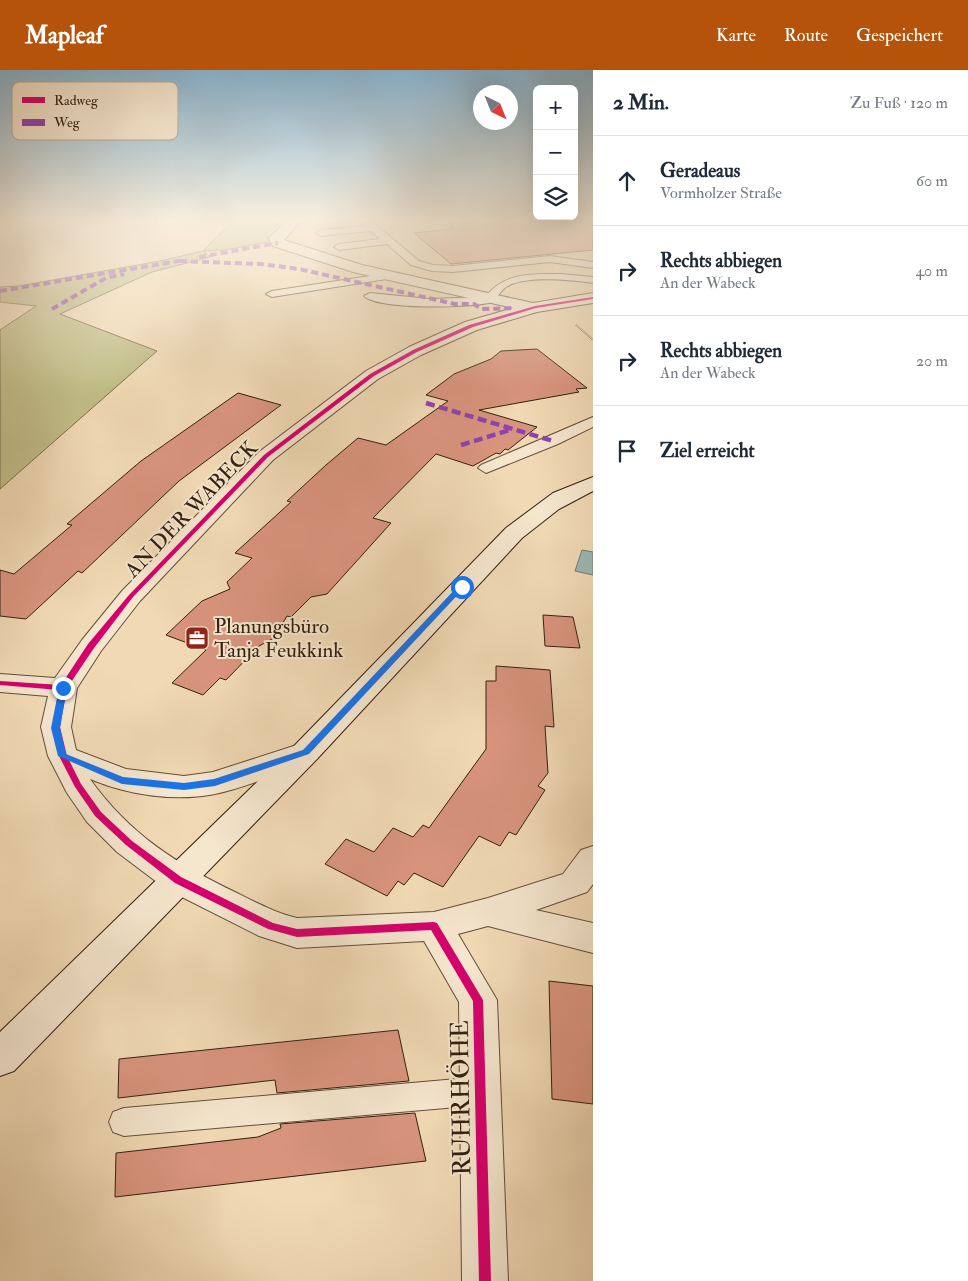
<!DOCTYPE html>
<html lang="de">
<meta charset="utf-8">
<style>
:root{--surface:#fff;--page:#f6f6f7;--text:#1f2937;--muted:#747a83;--line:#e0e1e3;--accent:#b45309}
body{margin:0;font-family:"IM FELL Double Pica",serif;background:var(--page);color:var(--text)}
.controls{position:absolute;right:15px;top:15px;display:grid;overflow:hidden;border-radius:8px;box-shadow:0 5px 20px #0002}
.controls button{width:45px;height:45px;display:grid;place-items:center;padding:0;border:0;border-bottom:1px solid var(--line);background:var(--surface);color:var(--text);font:25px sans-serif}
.compass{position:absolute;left:473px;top:15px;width:45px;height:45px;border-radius:50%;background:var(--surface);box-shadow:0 5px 20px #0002;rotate:137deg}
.stop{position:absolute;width:15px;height:15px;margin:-11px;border:4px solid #1a73e8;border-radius:50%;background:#fff}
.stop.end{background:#1a73e8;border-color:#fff;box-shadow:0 1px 5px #0008}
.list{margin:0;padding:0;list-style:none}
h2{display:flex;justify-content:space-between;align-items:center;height:65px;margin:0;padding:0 20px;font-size:21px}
h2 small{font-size:16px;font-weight:400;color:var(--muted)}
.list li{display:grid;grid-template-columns:32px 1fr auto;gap:15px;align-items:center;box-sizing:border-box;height:90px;padding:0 20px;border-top:1px solid var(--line)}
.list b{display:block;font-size:19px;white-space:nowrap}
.list p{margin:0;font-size:16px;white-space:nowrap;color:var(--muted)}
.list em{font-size:16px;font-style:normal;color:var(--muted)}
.icon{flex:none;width:28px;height:28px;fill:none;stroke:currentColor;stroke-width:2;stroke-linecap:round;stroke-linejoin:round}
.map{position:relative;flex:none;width:593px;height:1211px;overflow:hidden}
header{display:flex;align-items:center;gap:30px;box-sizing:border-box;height:70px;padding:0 25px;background:var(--accent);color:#fff}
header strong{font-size:24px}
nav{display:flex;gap:28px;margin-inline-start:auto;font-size:18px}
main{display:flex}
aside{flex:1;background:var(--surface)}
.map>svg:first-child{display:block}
.green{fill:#c1bd87;stroke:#7a6e4a}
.water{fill:#9bb9b3;stroke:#727c71}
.building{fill:#d9947e;stroke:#34200e}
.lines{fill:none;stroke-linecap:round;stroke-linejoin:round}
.service-casing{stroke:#634e38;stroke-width:2}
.minor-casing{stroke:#634e38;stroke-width:2}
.secondary-casing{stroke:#34200e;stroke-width:2}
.path{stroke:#34200e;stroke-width:2;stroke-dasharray:0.5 1;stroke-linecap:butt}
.service{fill:#f5e6ce;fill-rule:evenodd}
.minor{fill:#f5e6ce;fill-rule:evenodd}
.secondary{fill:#f5e6ce;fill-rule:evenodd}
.quiet-far1{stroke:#8e44ad;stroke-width:4;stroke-dasharray:7 4;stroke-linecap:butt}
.quiet{stroke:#8e44ad;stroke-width:4.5;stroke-dasharray:9 4.5;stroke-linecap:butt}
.cycleway-casing{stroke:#f5e6ce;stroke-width:3}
.cycleway{fill:#d6006c;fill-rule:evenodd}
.route{fill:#1a73e8}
.labels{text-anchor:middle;stroke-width:4;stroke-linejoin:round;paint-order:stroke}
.street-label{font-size:21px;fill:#34200e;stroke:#f5e6ce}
.poi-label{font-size:21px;fill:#34200e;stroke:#f5e6ce;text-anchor:start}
.near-street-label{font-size:25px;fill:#34200e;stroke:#f5e6ce}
.key{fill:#f5e6ce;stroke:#bbab94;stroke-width:1}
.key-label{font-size:14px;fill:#34200e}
</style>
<header>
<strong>Mapleaf</strong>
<nav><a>Karte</a><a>Route</a><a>Gespeichert</a></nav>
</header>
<main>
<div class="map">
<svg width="593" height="1211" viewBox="0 0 593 1211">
<rect width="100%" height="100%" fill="#f0d9b4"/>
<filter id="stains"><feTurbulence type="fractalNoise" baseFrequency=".004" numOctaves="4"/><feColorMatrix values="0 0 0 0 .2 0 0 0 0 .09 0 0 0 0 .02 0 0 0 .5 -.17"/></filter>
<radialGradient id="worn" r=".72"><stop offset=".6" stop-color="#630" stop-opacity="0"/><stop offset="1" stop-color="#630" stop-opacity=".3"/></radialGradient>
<path class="green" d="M 235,149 L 285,149 L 267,163 L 269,172 L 225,180 L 204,181 L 210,187 L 152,202 L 60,244 L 157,281 L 0,419 L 0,260 L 36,236 L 0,232 L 0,217 L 19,216 L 160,191 L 203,181 Z"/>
<path class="water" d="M 582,480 L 593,482 L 593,505 L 575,501 Z"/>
<g class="building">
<path d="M 443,149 L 593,149 L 593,180 L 451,194 L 414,163 L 451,159 L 449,157 L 454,157 Z"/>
<path d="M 537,279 L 587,318 L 576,319 L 579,322 L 479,340 L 537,357 L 508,380 L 505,379 L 500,384 L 496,383 L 473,396 L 436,384 L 373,448 L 391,453 L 327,524 L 311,527 L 291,547 L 287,546 L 274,568 L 259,576 L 226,610 L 220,608 L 203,625 L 172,613 L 206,580 L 166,565 L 202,531 L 230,519 L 227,512 L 252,488 L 235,483 L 291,432 L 287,431 L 326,395 L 358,368 L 386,375 L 448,331 L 426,325 L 454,304 L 491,289 L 501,281 Z"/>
<path d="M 238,323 L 281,335 L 179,411 L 82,503 L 78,501 L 26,549 L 0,546 L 0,500 L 14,504 L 72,455 L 67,454 L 141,391 Z"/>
<path d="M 543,545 L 573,547 L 580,578 L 545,576 Z"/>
<path d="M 496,596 L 550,600 L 554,657 L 545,656 L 548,703 L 538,716 L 545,720 L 516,765 L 509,762 L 500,776 L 479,766 L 443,817 L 414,803 L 404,815 L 398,811 L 387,826 L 325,794 L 346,769 L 374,782 L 393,758 L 413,767 L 423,755 L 429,758 L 486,679 L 486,611 L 496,611 Z"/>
<path d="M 549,911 L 593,916 L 593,1034 L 552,1029 Z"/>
<path d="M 398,960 L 409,1011 L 277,1023 L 275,1010 L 118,1028 L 119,989 Z"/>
<path d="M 415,1043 L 426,1091 L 115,1127 L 116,1083 L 258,1067 L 281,1058 L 280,1054 Z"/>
</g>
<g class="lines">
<g class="service-casing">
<g id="service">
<path d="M 358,149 L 369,149 L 419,191 L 433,195 L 453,196 L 550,186 L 593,192 L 593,198 L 550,192 L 453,202 L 432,201 L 411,195 L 387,174 L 339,180 L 334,177 L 339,174 L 380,169 L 371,161 L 321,166 L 316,163 L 321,160 L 365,156 Z"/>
<path d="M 389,203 L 393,204 L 393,208 L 272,227 L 266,224 L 272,221 Z"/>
<path d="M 560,204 L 593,207 L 593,213 C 571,210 525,205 506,217 C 501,221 497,227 493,232 C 473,238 378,240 364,226 L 370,223 L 430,229 L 485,227 C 505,202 531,204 560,204 Z"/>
<path d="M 593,347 L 593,357 L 558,374 L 491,401 L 486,403 L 478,398 L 481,395 Z"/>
<path d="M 480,1007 L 490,1011 L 495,1021 L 490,1031 L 480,1035 L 124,1066 L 113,1062 L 109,1052 L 113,1042 L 124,1038 Z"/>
</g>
</g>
<g class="minor-casing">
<path id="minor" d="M 288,149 L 303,149 L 284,170 L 362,195 L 533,233 L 593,223 L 593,233 L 537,242 L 477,260 L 421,285 L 378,309 L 273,390 L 140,531 L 101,581 L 77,618 L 71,657 L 76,680 L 126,699 L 184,706 L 213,702 L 306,672 L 317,675 L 321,682 L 317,689 C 283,701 249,717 215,724 C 174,732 128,725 90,709 C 129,764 178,795 237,823 C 257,833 276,843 297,848 L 434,842 L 488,828 L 563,804 L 581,780 L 593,776 L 593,814 L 587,822 L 536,840 L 593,853 L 593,883 L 488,856 L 458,864 L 497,930 L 508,1211 L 462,1211 L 459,932 L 424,871 L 297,878 L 259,866 L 166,819 L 117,782 L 87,752 L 67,723 L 48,686 L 41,657 L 48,626 L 0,622 L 0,604 L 55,608 L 82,570 L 122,521 L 259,382 L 366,301 L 409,277 L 465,252 L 513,238 L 353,202 L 273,176 L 269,168 Z"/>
</g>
<g class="secondary-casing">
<path id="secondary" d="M 593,407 L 593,421 L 559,439 L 522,468 L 317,689 L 14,1001 L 0,1006 L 0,962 L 295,675 L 506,458 L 553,423 Z"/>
</g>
<path class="path" d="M 576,255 L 593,270"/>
<use href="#service" class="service"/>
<use href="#minor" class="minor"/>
<use href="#secondary" class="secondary"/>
<g class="quiet-far1">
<path d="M 199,187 L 278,173"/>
<path d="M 180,191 L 261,194 L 299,199 L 455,234 L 474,234 L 482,239 L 515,238"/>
<path d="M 0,221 L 184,190"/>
<path d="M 52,239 L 106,208 L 124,204"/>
</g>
<g class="quiet">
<path d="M 426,333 L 553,371"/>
<path d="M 461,375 L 513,359"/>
</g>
<g class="cycleway-casing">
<path id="cycleway" d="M 593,227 L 593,229 L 536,238 L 473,257 L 417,282 L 374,306 L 268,387 L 133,527 L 94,578 L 67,618 L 60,657 L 67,686 L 81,714 L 101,742 L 132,771 L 181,807 L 273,853 L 297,859 L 434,852 L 437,853 L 483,930 L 491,1211 L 479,1211 L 473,931 L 431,860 L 297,867 L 268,859 L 175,813 L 126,775 L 95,746 L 75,717 L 59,686 L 52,657 L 59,620 L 0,615 L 0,611 L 61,615 L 88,574 L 129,525 L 264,385 L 370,304 L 413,280 L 469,255 L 535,236 Z"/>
</g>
<use href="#cycleway" class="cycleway"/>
</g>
<linearGradient id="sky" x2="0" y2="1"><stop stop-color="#89b6d3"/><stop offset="0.47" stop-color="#f8eedd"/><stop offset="1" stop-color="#f8eedd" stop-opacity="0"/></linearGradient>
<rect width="593" height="318" fill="url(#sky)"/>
<path class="route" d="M 459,515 L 465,517 L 309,684 L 215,716 L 184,720 L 122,714 L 58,686 L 51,658 L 59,618 L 63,615 L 67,618 L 60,658 L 66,684 L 123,707 L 184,713 L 214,709 L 303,680 Z"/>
<defs>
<g id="office-square" transform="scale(1.25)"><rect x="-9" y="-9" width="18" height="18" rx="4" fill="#8f2418" stroke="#f5e6ce"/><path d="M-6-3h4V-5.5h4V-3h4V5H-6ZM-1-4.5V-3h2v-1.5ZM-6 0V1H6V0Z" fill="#fff"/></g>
</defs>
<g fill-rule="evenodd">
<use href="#office-square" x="197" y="568"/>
</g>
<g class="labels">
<g class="street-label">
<text transform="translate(191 439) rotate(-46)" y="7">AN DER WABECK</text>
</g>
<g class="poi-label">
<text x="214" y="563">Planungsbüro<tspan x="214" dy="24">Tanja Feukkink</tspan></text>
</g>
<g class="near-street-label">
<text transform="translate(460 1028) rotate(-91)" y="9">RUHRHÖHE</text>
</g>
</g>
<rect x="12" y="12" width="166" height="58" rx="8" class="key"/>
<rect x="22" y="27" width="23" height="6" fill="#d6006c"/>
<rect x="22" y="49" width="23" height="7" fill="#8e44ad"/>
<g class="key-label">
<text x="54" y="35">Radweg</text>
<text x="54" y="57">Weg</text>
</g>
<rect width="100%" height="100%" filter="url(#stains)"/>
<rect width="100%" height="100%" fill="url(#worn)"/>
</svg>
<div class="controls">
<button>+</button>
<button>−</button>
<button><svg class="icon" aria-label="layers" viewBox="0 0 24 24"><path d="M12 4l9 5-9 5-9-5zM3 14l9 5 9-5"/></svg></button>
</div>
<svg class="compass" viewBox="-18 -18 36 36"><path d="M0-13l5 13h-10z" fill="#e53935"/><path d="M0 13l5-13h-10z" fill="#747a83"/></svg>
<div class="stop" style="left:462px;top:517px"></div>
<div class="stop end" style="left:63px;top:618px"></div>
</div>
<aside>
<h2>2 Min.<small>Zu Fuß · 120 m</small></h2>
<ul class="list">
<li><svg class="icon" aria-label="ahead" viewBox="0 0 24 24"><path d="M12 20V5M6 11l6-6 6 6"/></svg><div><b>Geradeaus</b><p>Vormholzer Straße</p></div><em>60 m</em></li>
<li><svg class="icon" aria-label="right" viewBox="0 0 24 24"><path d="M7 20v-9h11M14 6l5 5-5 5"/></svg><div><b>Rechts abbiegen</b><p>An der Wabeck</p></div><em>40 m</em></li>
<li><svg class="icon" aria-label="right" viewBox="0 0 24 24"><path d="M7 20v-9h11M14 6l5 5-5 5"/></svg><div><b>Rechts abbiegen</b><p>An der Wabeck</p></div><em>20 m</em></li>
<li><svg class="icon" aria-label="arrive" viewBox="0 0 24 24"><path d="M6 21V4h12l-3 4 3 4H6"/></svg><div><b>Ziel erreicht</b></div></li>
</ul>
</aside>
</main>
